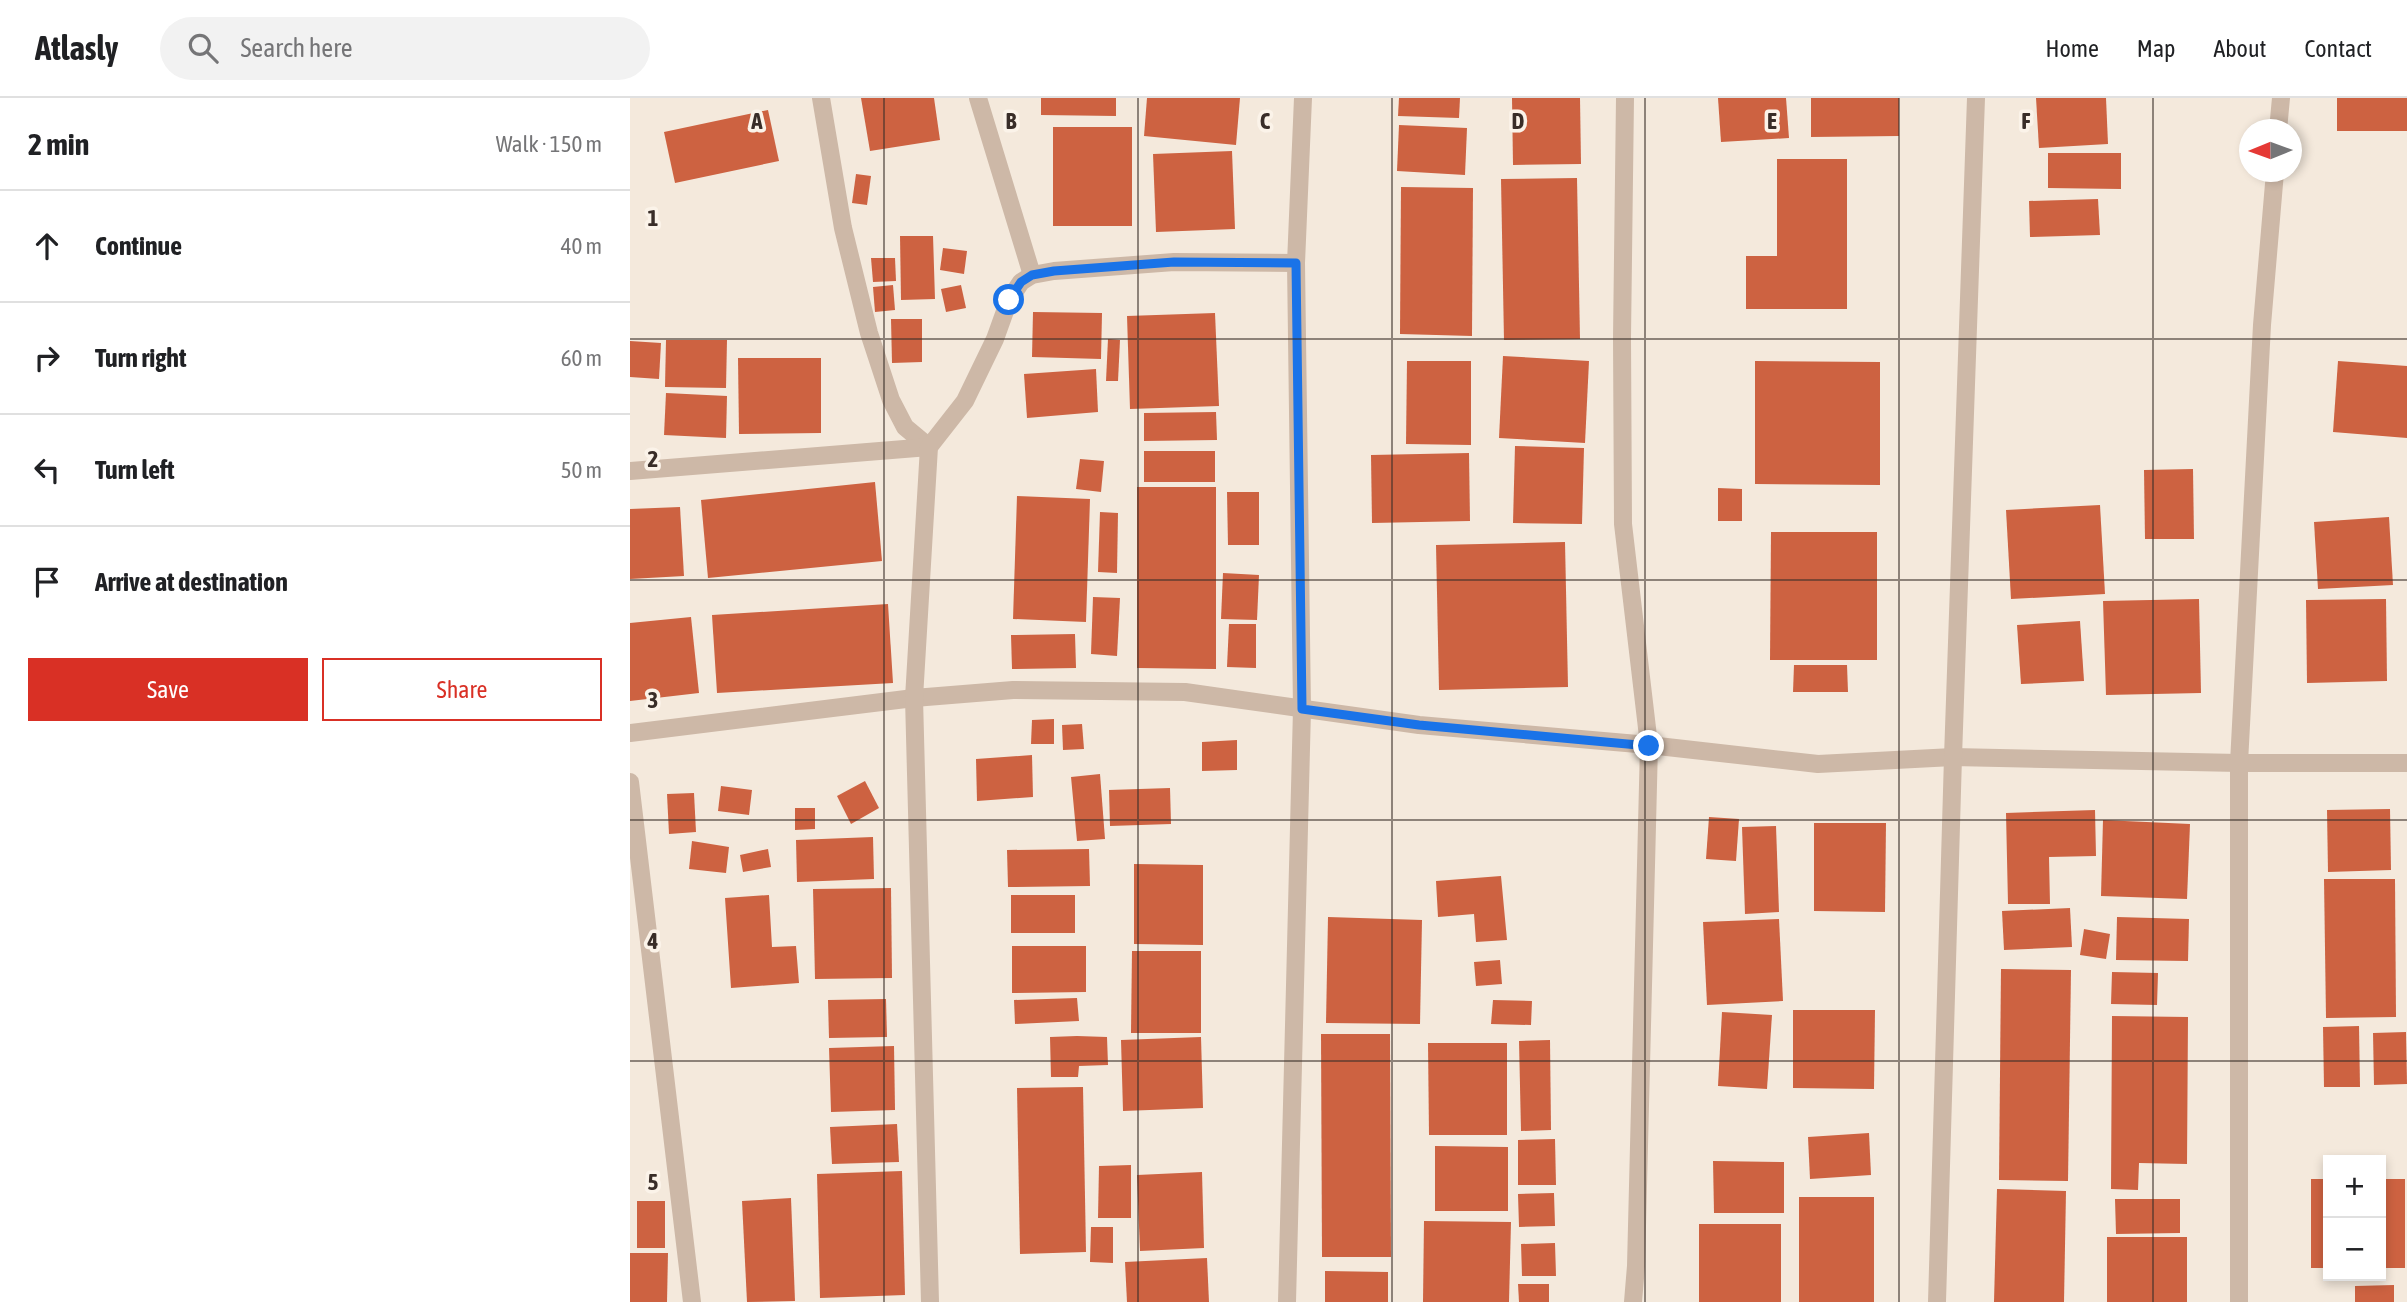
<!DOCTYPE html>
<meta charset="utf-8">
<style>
:root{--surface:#fff;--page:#f2f2f2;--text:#202124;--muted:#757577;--line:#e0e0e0;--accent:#d93025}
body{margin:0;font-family:"Asap Condensed",sans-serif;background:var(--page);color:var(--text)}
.controls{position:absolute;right:21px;bottom:21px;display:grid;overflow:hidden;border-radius:0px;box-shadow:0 4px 10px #0003}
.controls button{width:63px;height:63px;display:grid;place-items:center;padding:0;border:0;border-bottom:2px solid var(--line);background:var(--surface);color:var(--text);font:35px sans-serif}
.compass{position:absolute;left:1609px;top:21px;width:63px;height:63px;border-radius:50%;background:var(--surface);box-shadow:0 4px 10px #0003;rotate:269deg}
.stop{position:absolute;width:21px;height:21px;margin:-16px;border:5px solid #1a73e8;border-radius:50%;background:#fff}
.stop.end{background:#1a73e8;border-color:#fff;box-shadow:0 2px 7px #0008}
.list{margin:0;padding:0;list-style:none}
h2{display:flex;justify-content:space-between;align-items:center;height:91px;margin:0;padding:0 28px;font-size:30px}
h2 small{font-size:23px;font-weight:400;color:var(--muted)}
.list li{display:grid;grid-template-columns:46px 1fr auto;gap:21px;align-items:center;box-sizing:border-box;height:112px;padding:0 28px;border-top:2px solid var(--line)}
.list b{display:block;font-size:26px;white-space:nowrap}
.list em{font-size:23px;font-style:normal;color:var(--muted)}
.actions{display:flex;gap:14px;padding:21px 28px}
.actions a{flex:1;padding:16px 0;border:2px solid var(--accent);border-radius:0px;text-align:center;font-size:24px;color:var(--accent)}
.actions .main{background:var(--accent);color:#fff}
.icon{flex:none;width:38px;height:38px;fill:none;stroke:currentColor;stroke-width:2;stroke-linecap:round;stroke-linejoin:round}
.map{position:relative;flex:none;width:1777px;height:1204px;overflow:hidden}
header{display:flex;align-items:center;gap:42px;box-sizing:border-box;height:98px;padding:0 35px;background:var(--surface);border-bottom:2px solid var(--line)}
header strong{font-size:33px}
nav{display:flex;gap:38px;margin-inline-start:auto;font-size:24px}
.search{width:490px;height:63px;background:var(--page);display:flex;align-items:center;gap:18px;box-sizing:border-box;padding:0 24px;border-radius:38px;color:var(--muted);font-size:26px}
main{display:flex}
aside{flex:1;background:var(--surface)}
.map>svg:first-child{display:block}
.building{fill:#cd6241}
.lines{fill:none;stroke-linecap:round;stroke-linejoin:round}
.minor{stroke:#cdb8a7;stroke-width:18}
.route{stroke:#1a73e8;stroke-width:9}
.grid{fill:none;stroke:#392d28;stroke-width:2;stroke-opacity:0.55}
.grid-label{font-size:23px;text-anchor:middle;font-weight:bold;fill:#392d28;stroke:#fbf3e9;stroke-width:7;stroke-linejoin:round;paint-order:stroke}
</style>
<header>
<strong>Atlasly</strong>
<div class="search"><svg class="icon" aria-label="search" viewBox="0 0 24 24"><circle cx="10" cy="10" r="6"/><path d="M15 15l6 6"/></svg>Search here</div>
<nav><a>Home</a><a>Map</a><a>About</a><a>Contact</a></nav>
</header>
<main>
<aside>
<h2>2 min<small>Walk · 150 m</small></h2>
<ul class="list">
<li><svg class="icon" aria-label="ahead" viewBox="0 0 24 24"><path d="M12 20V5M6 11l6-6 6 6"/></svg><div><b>Continue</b></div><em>40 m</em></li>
<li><svg class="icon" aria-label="right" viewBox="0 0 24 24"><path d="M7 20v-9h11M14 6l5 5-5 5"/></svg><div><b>Turn right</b></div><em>60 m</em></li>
<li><svg class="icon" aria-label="left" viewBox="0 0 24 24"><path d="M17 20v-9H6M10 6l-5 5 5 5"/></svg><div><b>Turn left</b></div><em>50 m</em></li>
<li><svg class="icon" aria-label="arrive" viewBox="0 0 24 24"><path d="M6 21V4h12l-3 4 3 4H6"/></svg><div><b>Arrive at destination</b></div></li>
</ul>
<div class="actions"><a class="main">Save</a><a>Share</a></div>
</aside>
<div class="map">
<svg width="1777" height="1204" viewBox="0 0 1777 1204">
<rect width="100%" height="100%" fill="#f4e9dc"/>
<g class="building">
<path d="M 231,0 L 304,0 L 310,42 L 240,53 Z"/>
<path d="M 411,0 L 486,0 L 486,18 L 411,17 Z"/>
<path d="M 517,0 L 610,0 L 606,47 L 514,38 Z"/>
<path d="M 769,0 L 830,0 L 829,20 L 768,18 Z"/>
<path d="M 882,0 L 950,0 L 951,66 L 883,67 Z"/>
<path d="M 1088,0 L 1156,0 L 1159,40 L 1091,44 Z"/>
<path d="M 1181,0 L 1269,0 L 1269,38 L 1181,39 Z"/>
<path d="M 1406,0 L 1476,0 L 1478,46 L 1409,50 Z"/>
<rect x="1707" y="0" width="70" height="33"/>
<path d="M 138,12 L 149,63 L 45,85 L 34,34 Z"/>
<path d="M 769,27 L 837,30 L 835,77 L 767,73 Z"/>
<rect x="423" y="29" width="79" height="99"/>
<path d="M 602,53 L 605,131 L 526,134 L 523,56 Z"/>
<path d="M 1418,55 L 1491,55 L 1491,91 L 1418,90 Z"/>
<path d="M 1147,61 L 1217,61 L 1217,211 L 1116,211 L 1116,158 L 1147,158 Z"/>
<path d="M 226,76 L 241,78 L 237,107 L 222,105 Z"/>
<path d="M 947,80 L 950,241 L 874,242 L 871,81 Z"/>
<path d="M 771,89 L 843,90 L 842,238 L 770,236 Z"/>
<path d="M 1468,101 L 1470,137 L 1400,139 L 1399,103 Z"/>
<path d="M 270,138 L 303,138 L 305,201 L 271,202 Z"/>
<path d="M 313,150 L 337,153 L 334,176 L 310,172 Z"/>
<path d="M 241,160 L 265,160 L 266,183 L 243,184 Z"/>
<path d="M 263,187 L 265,212 L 245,214 L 243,189 Z"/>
<path d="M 331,187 L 336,210 L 316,214 L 311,191 Z"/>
<path d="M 403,214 L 472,215 L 471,261 L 402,259 Z"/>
<path d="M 585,215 L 589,308 L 500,311 L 497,218 Z"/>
<path d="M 261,221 L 292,221 L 292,264 L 262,265 Z"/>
<path d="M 478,241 L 490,242 L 488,283 L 476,283 Z"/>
<path d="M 36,242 L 97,242 L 96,290 L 35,289 Z"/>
<path d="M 0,243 L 31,245 L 29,281 L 0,279 Z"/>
<path d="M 873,258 L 959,263 L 955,345 L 869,340 Z"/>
<path d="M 108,260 L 191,260 L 191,335 L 109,336 Z"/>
<path d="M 777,263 L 841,263 L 841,347 L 776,346 Z"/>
<path d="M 1125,263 L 1250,264 L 1250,387 L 1125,386 Z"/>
<path d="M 1708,263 L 1777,268 L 1777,340 L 1703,334 Z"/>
<path d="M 466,271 L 468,314 L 397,320 L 394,276 Z"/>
<path d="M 36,295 L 97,298 L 96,340 L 34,337 Z"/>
<path d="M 586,314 L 587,342 L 514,343 L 514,315 Z"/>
<path d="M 885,348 L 954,350 L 952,426 L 883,425 Z"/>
<rect x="514" y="353" width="71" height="31"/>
<path d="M 839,355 L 840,423 L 742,425 L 741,357 Z"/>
<path d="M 450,361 L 474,363 L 471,394 L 446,391 Z"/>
<path d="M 1563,371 L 1564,441 L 1515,441 L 1514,372 Z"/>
<path d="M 245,384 L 252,463 L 78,480 L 71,402 Z"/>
<path d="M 507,389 L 586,389 L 586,571 L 507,570 Z"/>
<path d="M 1088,390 L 1112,391 L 1112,423 L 1088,423 Z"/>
<path d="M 597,394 L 629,394 L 629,447 L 598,447 Z"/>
<path d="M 387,398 L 460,401 L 456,524 L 383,521 Z"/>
<path d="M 1470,407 L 1475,496 L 1381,501 L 1376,412 Z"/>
<path d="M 50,409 L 54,478 L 0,481 L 0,411 Z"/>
<path d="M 470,414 L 488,415 L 487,475 L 468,474 Z"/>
<path d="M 1759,419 L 1763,487 L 1688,491 L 1684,424 Z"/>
<path d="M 1141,434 L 1247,434 L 1247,562 L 1140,562 Z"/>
<path d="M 935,444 L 938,589 L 809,592 L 806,447 Z"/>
<path d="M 593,475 L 629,477 L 627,522 L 591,521 Z"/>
<path d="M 463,499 L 490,500 L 487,558 L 461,556 Z"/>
<path d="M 1569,501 L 1571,595 L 1476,597 L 1473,503 Z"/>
<path d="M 1756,501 L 1757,583 L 1677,585 L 1676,502 Z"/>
<path d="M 258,506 L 263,585 L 87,595 L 82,517 Z"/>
<path d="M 61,519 L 69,595 L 0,603 L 0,525 Z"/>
<path d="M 1450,523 L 1454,583 L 1391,586 L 1387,527 Z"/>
<path d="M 599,526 L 626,526 L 626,570 L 597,569 Z"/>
<path d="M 445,536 L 446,570 L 382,571 L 381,537 Z"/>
<path d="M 1164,567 L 1217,567 L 1218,594 L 1163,594 Z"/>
<path d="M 424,621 L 424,646 L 401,646 L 402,622 Z"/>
<path d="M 452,626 L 454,651 L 433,652 L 432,627 Z"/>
<path d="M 607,642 L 607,672 L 572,673 L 572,644 Z"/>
<path d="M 402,657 L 403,699 L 347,703 L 346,661 Z"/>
<path d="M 470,676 L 475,741 L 447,743 L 441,679 Z"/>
<path d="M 235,683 L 249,710 L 221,726 L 207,698 Z"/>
<path d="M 91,688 L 122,692 L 119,717 L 88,713 Z"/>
<path d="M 540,690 L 541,726 L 480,728 L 479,692 Z"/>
<path d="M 64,695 L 66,734 L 39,736 L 37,696 Z"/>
<path d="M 165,710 L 185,710 L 185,731 L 165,732 Z"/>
<path d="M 1760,711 L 1761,772 L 1698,774 L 1697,712 Z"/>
<path d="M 1465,712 L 1466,758 L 1419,759 L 1420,806 L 1378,806 L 1376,715 Z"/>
<path d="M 1079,719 L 1109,721 L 1106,763 L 1076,761 Z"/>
<path d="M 1473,722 L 1560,726 L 1557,801 L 1471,798 Z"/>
<path d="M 1184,725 L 1256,725 L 1255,814 L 1184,813 Z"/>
<path d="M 1146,728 L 1149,814 L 1115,816 L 1112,729 Z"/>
<path d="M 243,739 L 244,781 L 167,784 L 166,742 Z"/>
<path d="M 62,743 L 99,749 L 96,775 L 59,771 Z"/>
<path d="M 138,751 L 141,769 L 113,774 L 110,757 Z"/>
<path d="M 459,751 L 460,788 L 378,789 L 377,752 Z"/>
<path d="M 504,766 L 573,767 L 573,847 L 504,846 Z"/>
<path d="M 871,778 L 877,842 L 846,844 L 844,816 L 808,819 L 806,783 Z"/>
<path d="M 1694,781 L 1765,781 L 1766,919 L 1696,920 Z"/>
<path d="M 261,790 L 262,880 L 185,881 L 183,791 Z"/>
<path d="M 139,797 L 142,849 L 166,848 L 169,885 L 101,890 L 95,800 Z"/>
<rect x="381" y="797" width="64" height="38"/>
<path d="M 1440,810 L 1442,849 L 1374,852 L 1372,813 Z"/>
<path d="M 698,819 L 792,822 L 790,926 L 696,925 Z"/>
<path d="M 1487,819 L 1559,821 L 1558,863 L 1486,862 Z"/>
<path d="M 1149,821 L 1153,903 L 1077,907 L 1073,824 Z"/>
<path d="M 1454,831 L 1480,836 L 1476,861 L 1450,857 Z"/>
<path d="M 382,848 L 456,848 L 456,894 L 382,895 Z"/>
<path d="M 502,853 L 571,853 L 571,935 L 501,935 Z"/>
<path d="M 870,862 L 872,886 L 846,888 L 844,864 Z"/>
<path d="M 1371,871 L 1441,872 L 1438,1083 L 1369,1082 Z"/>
<path d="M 1482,874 L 1528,875 L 1527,907 L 1481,906 Z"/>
<path d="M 447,900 L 449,923 L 385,926 L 384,902 Z"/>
<path d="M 256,901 L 257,939 L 199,940 L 198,902 Z"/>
<path d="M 863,902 L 902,903 L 901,927 L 861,926 Z"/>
<path d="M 1163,912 L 1245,912 L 1244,991 L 1163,990 Z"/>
<path d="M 1092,914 L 1142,917 L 1137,991 L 1088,988 Z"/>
<path d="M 1482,918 L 1558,919 L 1557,1066 L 1509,1065 L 1508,1092 L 1481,1091 Z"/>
<path d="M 1729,928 L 1730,989 L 1694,989 L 1693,929 Z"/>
<path d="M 1776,934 L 1777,986 L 1744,987 L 1743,935 Z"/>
<path d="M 691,936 L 760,936 L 761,1159 L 692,1159 Z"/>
<path d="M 447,938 L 477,939 L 478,967 L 449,968 L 448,979 L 421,979 L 420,939 Z"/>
<path d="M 571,939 L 573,1010 L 493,1013 L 491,942 Z"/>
<path d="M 920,942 L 921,1032 L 891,1033 L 889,943 Z"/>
<path d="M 798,945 L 877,945 L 877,1037 L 799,1037 Z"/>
<path d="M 264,948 L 265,1012 L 201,1014 L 199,950 Z"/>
<path d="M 453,989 L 456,1154 L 390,1156 L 387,990 Z"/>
<path d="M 267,1026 L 269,1064 L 202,1066 L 200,1029 Z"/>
<path d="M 1239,1035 L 1241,1077 L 1180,1081 L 1178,1039 Z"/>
<path d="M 925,1041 L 926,1087 L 888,1087 L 888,1042 Z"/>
<path d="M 805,1048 L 878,1049 L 878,1113 L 805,1113 Z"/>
<path d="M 1083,1063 L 1154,1064 L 1154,1115 L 1084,1115 Z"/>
<path d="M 501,1067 L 501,1120 L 468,1120 L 469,1068 Z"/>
<path d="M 272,1073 L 275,1197 L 190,1200 L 187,1076 Z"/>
<path d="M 572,1074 L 574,1150 L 510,1153 L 507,1077 Z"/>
<rect x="1681" y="1081" width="17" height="89"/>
<rect x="1751" y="1081" width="24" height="89"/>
<path d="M 1367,1091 L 1436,1093 L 1434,1204 L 1364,1204 Z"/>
<path d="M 924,1095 L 925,1128 L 889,1129 L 888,1096 Z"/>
<rect x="1169" y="1099" width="75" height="105"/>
<path d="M 161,1100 L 165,1203 L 117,1204 L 112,1103 Z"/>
<path d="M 1485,1101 L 1550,1101 L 1550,1135 L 1486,1136 Z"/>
<rect x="7" y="1103" width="28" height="47"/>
<path d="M 794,1123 L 881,1124 L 879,1204 L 793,1204 Z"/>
<rect x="1069" y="1126" width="82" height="78"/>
<path d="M 461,1129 L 483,1129 L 483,1165 L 460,1164 Z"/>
<rect x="1477" y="1139" width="80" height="65"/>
<path d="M 925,1145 L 926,1178 L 892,1178 L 891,1146 Z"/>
<path d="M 0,1155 L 38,1155 L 37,1204 L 0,1204 Z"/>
<path d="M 577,1160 L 579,1204 L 497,1204 L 495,1164 Z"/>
<path d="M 695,1173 L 758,1174 L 758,1204 L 695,1204 Z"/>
<path d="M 888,1186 L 919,1186 L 919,1204 L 889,1204 Z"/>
<path d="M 1764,1187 L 1764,1204 L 1725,1204 L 1725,1188 Z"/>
</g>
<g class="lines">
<g class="minor">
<path d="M 191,0 L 213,130 L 239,235 L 261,302 L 275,329 L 299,349"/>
<path d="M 348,0 L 402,177"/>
<path d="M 995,0 L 992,240 L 993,426 L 1019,647 L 1006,1168 L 1003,1204"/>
<path d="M 1648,32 L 1651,0"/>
<path d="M 0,373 L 299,349"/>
<path d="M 0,635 L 284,600 L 383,592 L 555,594 L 789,627 L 1019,647 L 1188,666 L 1323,659 L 1609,665 L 1777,665"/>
<path d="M 0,684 L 62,1204"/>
<path d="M 300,1204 L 284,600 L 299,349 L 335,303 L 365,241 L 379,202 L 391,184 L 402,177 L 424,173 L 544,164 L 666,165"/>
<path d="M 657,1204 L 672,611 L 666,165 L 673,0"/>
<path d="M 1307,1204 L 1323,659 L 1346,0"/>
<path d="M 1609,1204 L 1609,665 L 1632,227 L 1645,74"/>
</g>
</g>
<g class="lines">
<path class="route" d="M 379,202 L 391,184 L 402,177 L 424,173 L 544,164 L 666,165 L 672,611 L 789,627 L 1019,648"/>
</g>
<path class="grid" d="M 254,0 L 254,1204M 508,0 L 508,1204M 762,0 L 762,1204M 1015,0 L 1015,1204M 1269,0 L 1269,1204M 1523,0 L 1523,1204M 0,241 L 1777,241M 0,482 L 1777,482M 0,722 L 1777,722M 0,963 L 1777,963"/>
<g class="grid-label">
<text x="127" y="31">A</text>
<text x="381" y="31">B</text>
<text x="635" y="31">C</text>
<text x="888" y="31">D</text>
<text x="1142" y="31">E</text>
<text x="1396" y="31">F</text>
<text x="23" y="128">1</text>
<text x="23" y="369">2</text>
<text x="23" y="610">3</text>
<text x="23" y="851">4</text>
<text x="23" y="1092">5</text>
</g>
</svg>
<div class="controls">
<button>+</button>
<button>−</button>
</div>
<svg class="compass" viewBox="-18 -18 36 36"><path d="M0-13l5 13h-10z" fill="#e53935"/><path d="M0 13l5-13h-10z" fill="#757577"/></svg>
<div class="stop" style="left:379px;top:202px"></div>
<div class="stop end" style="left:1019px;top:648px"></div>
</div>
</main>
